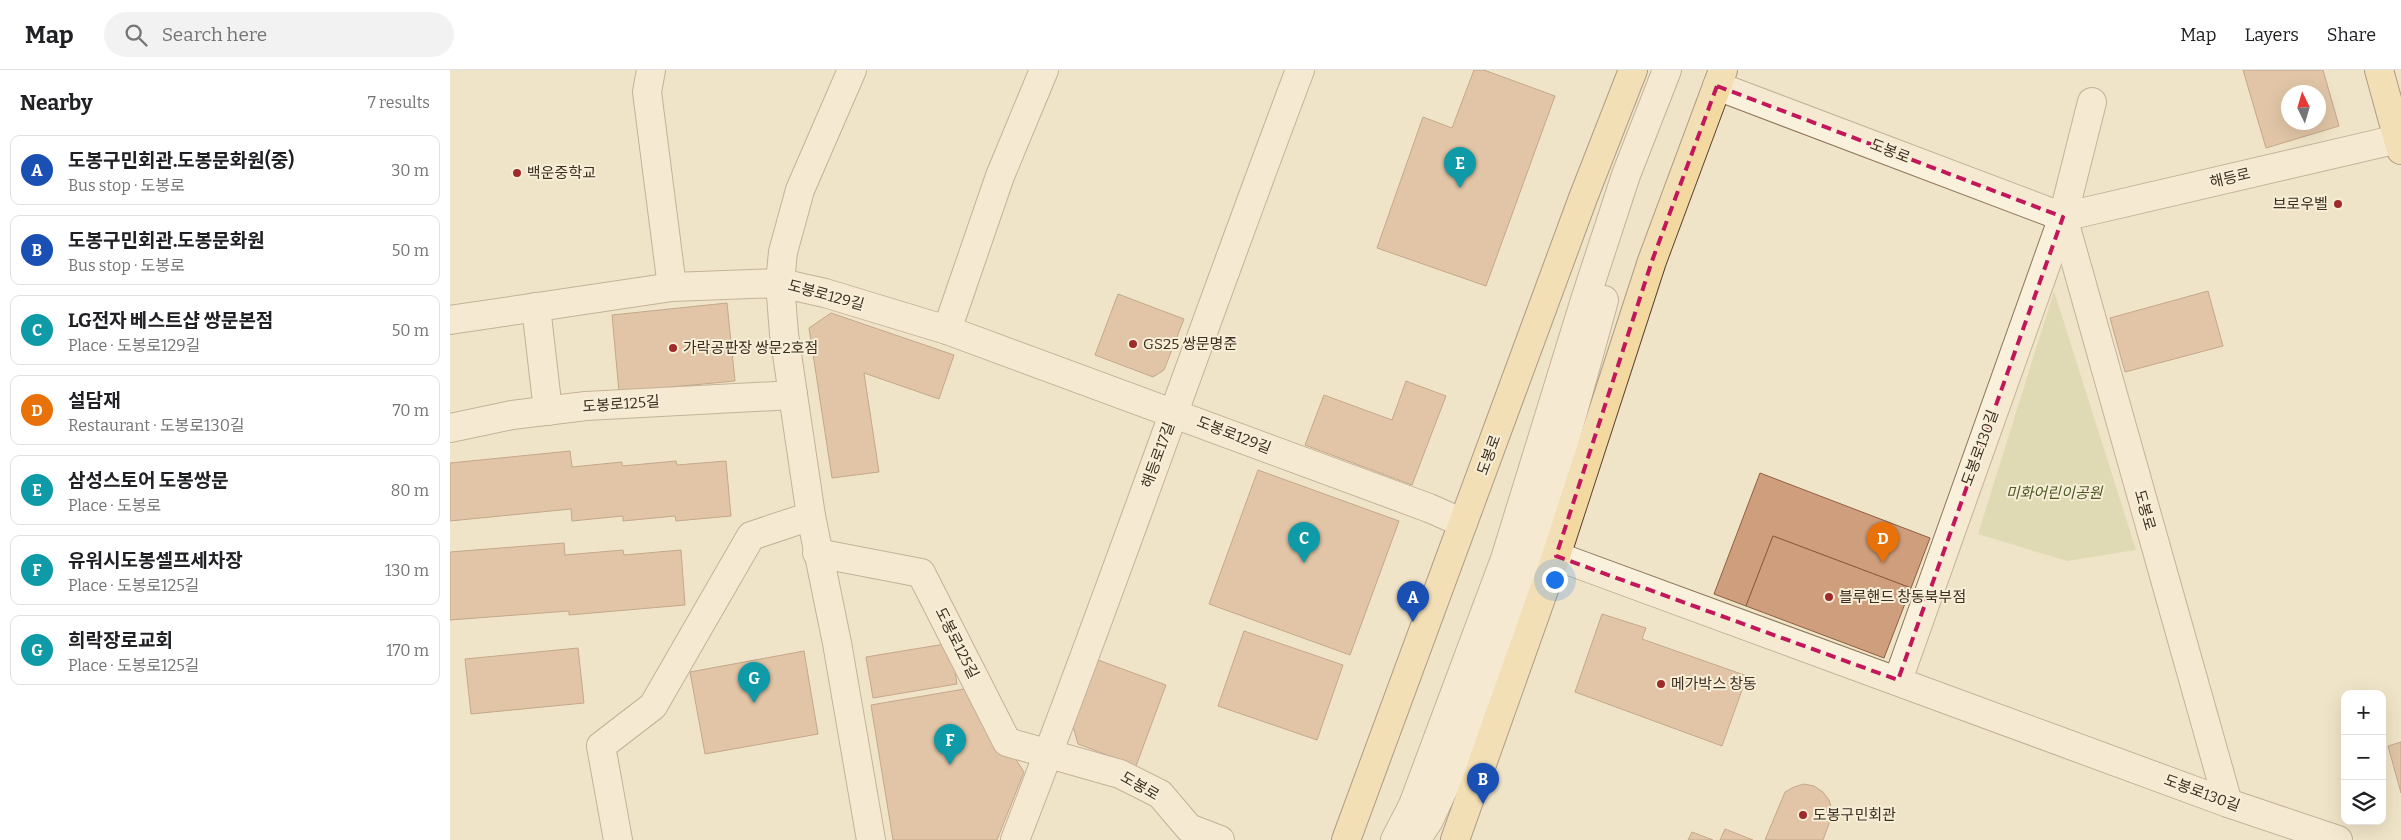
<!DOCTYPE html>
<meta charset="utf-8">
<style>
:root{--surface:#fff;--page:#f2f2f2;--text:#202124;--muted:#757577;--line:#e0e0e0;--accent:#0f766e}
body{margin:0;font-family:Bitter,"Noto Sans KR",serif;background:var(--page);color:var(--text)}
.controls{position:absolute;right:15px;bottom:15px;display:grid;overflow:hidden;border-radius:10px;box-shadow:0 5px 20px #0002}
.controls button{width:45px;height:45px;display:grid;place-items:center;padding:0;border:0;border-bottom:1px solid var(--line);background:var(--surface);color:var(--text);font:25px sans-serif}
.compass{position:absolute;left:1831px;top:15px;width:45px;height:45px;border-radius:50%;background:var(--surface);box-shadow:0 5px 20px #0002;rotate:355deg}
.you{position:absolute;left:1104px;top:509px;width:18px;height:18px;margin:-12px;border:4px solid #fff;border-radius:50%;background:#1a73e8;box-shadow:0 0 0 8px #1a73e833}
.badge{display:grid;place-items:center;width:32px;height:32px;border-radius:50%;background:var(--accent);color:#fff;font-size:16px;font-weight:700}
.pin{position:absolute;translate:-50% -41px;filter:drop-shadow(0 1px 2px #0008)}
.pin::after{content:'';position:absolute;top:26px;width:18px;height:15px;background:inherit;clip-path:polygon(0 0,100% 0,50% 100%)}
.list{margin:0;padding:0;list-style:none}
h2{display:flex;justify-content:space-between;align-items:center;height:65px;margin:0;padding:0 20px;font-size:21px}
h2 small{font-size:16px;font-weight:400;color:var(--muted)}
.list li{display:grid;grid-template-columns:32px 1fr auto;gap:15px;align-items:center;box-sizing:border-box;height:70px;margin:0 10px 10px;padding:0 10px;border:1px solid var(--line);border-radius:10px}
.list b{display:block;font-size:19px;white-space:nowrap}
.list p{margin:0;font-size:16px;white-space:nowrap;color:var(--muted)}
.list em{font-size:16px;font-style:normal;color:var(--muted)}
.icon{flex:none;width:28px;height:28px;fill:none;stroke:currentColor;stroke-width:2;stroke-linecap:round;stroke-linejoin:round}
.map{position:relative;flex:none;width:1951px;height:770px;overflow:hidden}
header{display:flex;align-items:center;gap:30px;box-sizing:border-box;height:70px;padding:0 25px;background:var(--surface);border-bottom:1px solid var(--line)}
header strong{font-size:24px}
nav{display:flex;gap:28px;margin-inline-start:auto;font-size:18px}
.search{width:350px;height:45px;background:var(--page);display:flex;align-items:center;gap:12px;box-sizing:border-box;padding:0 18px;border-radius:28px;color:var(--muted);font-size:19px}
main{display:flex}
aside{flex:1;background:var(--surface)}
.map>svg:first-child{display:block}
.park{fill:#c9cf9b}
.building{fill:#cf9f7d;stroke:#8d5f41;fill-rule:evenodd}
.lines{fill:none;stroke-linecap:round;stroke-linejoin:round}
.minor-casing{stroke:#8d765c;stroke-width:30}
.major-casing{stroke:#5b4430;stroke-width:30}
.minor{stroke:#faf1dc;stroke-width:28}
.major{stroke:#f3d9a0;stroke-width:28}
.marked{fill:none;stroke:#c2185b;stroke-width:4;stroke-dasharray:10 6;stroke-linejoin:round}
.poi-dot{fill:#9e2a2b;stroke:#f7eed8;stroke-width:2}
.labels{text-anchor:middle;stroke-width:4;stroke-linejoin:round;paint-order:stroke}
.street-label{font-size:15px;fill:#3d2e20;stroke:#f7eed8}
.poi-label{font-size:15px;fill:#3d2e20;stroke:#f7eed8;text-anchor:start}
.park-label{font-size:15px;font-style:italic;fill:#4d5a26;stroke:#f7eed8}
</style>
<header>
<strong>Map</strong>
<div class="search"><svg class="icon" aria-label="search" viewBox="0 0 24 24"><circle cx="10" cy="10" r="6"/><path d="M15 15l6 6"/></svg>Search here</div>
<nav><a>Map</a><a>Layers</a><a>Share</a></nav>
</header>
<main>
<aside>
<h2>Nearby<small>7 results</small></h2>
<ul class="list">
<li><span class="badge" style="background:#1a4fb4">A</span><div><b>도봉구민회관.도봉문화원(중)</b><p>Bus stop · 도봉로</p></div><em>30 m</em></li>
<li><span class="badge" style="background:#1a4fb4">B</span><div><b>도봉구민회관.도봉문화원</b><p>Bus stop · 도봉로</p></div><em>50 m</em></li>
<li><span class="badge" style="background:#0f9aa8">C</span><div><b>LG전자 베스트샵 쌍문본점</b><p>Place · 도봉로129길</p></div><em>50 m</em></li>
<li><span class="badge" style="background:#e8710a">D</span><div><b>설담재</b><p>Restaurant · 도봉로130길</p></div><em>70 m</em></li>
<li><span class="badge" style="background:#0f9aa8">E</span><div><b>삼성스토어 도봉쌍문</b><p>Place · 도봉로</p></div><em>80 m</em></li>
<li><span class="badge" style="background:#0f9aa8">F</span><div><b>유워시도봉셀프세차장</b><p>Place · 도봉로125길</p></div><em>130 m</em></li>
<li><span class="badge" style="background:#0f9aa8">G</span><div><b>희락장로교회</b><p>Place · 도봉로125길</p></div><em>170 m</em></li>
</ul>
</aside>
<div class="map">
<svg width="1951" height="770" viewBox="0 0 1951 770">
<rect width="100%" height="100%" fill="#f0e4c8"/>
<path class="park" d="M 1604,221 L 1686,480 L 1617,491 L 1528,464 Z"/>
<g class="building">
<path d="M 1024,0 L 1034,0 L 1105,26 L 1036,216 L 927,178 L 973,47 L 1002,58 Z"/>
<path d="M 1793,0 L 1873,0 L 1889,56 L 1816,78 ZM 1838,22 L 1868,22 L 1868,52 L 1838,52 Z"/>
<path d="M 1758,221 L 1773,276 L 1675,302 L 1660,248 Z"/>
<path d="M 668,224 L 734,249 L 714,300 L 703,307 L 645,285 Z"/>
<path d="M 277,233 L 285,311 L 169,322 L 162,245 Z"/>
<path d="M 381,243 L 504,285 L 489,329 L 414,303 L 429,402 L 382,408 L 359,258 Z"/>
<path d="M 956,311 L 996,326 L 962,415 L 855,375 L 874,325 L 942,350 Z"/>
<path d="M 120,381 L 122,397 L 172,392 L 172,396 L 226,391 L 227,395 L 276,391 L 281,446 L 226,451 L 225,446 L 173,451 L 173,446 L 122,451 L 121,439 L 0,451 L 0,393 Z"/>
<path d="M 808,400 L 949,451 L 900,585 L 759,534 Z"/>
<path d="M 1310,403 L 1480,468 L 1461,518 L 1323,466 L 1296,536 L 1264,524 Z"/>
<path d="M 1323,466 L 1461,518 L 1434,588 L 1296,536 Z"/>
<path d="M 114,473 L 115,485 L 173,480 L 174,485 L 231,480 L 235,535 L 119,545 L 119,541 L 0,550 L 0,482 Z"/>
<path d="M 1152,544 L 1196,558 L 1192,569 L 1297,606 L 1272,676 L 1125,622 Z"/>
<path d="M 794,561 L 893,595 L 867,670 L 768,636 Z"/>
<path d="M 501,573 L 507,614 L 423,628 L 416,587 Z"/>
<path d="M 128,578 L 134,633 L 21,644 L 15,589 Z"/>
<path d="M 354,581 L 368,664 L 255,684 L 240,602 Z"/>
<path d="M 648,590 L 716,615 L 686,696 L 628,674 L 623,656 Z"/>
<path d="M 520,618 L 574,702 L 547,770 L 443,770 L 421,635 Z"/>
<path d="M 1951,672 L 1951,723 L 1938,676 Z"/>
<path d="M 1354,714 L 1364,716 L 1373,722 L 1379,730 L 1382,740 L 1380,751 L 1373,770 L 1315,770 L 1335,722 L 1344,717 Z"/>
<path d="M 1275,759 L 1303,770 L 1270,770 Z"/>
<path d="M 1242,762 L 1263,770 L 1238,770 Z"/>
</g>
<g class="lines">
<g class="minor-casing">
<g id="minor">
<path d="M 201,0 L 197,22 L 222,217"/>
<path d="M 402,0 L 350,120 L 333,182 L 330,213 L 334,264 L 361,446 L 387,573 L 421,770"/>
<path d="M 1267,16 L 1613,147"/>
<path d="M 1613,147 L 1778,733"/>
<path d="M 1613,147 L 1948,69"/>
<path d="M 86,237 L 98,341"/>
<path d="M 0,250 L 222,217 L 330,213 L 375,223 L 497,260 L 979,438 L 1013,453"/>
<path d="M 497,260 L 550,106 L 594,0"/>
<path d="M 0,358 L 62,345 L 136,336 L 343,325"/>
<path d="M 367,483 L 471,503 L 557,672 L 670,704 L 710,724 L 739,758 L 770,770"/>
<path d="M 1106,486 L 1778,733 L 1888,770"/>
<path d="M 1448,610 L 1613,147 L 1642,32"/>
<path d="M 168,770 L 151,676 L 203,636 L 301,466 L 361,446"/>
<path d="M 565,770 C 664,515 753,256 850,0"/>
<path d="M 945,770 L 963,735 L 1055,489 L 1135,230 L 1176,105 L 1217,0"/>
<path d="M 966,770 L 979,750 L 1007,690 L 1087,472 L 1154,230"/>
</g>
</g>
<g class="major-casing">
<g id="major">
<path d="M 1929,0 L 1951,80"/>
<path d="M 896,770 L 1133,128 L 1183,0"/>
<path d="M 1005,770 L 1106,486 L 1202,191 L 1273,0"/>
</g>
</g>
<use href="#minor" class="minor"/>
<use href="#major" class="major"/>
</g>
<path d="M0 0H1951V770H0ZM 1267,16 L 1613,147 L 1448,610 L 1106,486 L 1202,191 Z" fill="#f0e4c8" fill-opacity=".55" fill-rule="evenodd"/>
<path class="marked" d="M 1267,16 L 1613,147 L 1448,610 L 1106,486 L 1202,191 Z"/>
<g class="poi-dot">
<circle cx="67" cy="103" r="5"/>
<circle cx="1888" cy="134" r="5"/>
<circle cx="683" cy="274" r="5"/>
<circle cx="223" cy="278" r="5"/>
<circle cx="1379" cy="527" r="5"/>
<circle cx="1211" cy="614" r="5"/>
<circle cx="1353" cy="745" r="5"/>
</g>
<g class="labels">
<g class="street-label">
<text transform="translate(1440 81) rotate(21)" y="5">도봉로</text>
<text transform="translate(1780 108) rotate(-13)" y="5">해등로</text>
<text transform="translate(376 225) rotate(15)" y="5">도봉로129길</text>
<text transform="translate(171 334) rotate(-4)" y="5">도봉로125길</text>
<text transform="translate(784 365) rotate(21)" y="5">도봉로129길</text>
<text transform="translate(1530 378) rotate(-70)" y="5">도봉로130길</text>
<text transform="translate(708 385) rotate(-70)" y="5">해등로17길</text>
<text transform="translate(1039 385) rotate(-70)" y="5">도봉로</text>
<text transform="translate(1695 440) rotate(74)" y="5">도봉로</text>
<text transform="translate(507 573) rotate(63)" y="5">도봉로125길</text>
<text transform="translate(690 716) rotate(30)" y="5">도봉로</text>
<text transform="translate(1752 723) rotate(20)" y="5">도봉로130길</text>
</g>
<g class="poi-label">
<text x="77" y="108">백운중학교</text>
<text x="1878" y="139" text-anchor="end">브로우벨</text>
<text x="693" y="279">GS25 쌍문명준</text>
<text x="233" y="283">가락공판장 쌍문2호점</text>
<text x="1389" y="532">블루핸드 창동북부점</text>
<text x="1221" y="619">메가박스 창동</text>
<text x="1363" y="750">도봉구민회관</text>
</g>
<g class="park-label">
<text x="1604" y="428">미화어린이공원</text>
</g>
</g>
</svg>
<div class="controls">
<button>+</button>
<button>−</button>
<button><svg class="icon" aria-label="layers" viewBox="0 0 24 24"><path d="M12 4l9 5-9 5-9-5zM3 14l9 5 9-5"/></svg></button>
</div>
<svg class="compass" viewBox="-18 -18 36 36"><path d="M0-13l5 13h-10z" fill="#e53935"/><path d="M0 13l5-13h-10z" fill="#757577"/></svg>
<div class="you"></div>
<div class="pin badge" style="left:963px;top:552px;background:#1a4fb4">A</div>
<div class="pin badge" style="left:1033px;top:734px;background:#1a4fb4">B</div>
<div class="pin badge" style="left:854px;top:493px;background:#0f9aa8">C</div>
<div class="pin badge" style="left:1433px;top:493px;background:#e8710a">D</div>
<div class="pin badge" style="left:1010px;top:118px;background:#0f9aa8">E</div>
<div class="pin badge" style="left:500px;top:695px;background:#0f9aa8">F</div>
<div class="pin badge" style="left:304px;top:633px;background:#0f9aa8">G</div>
</div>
</main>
